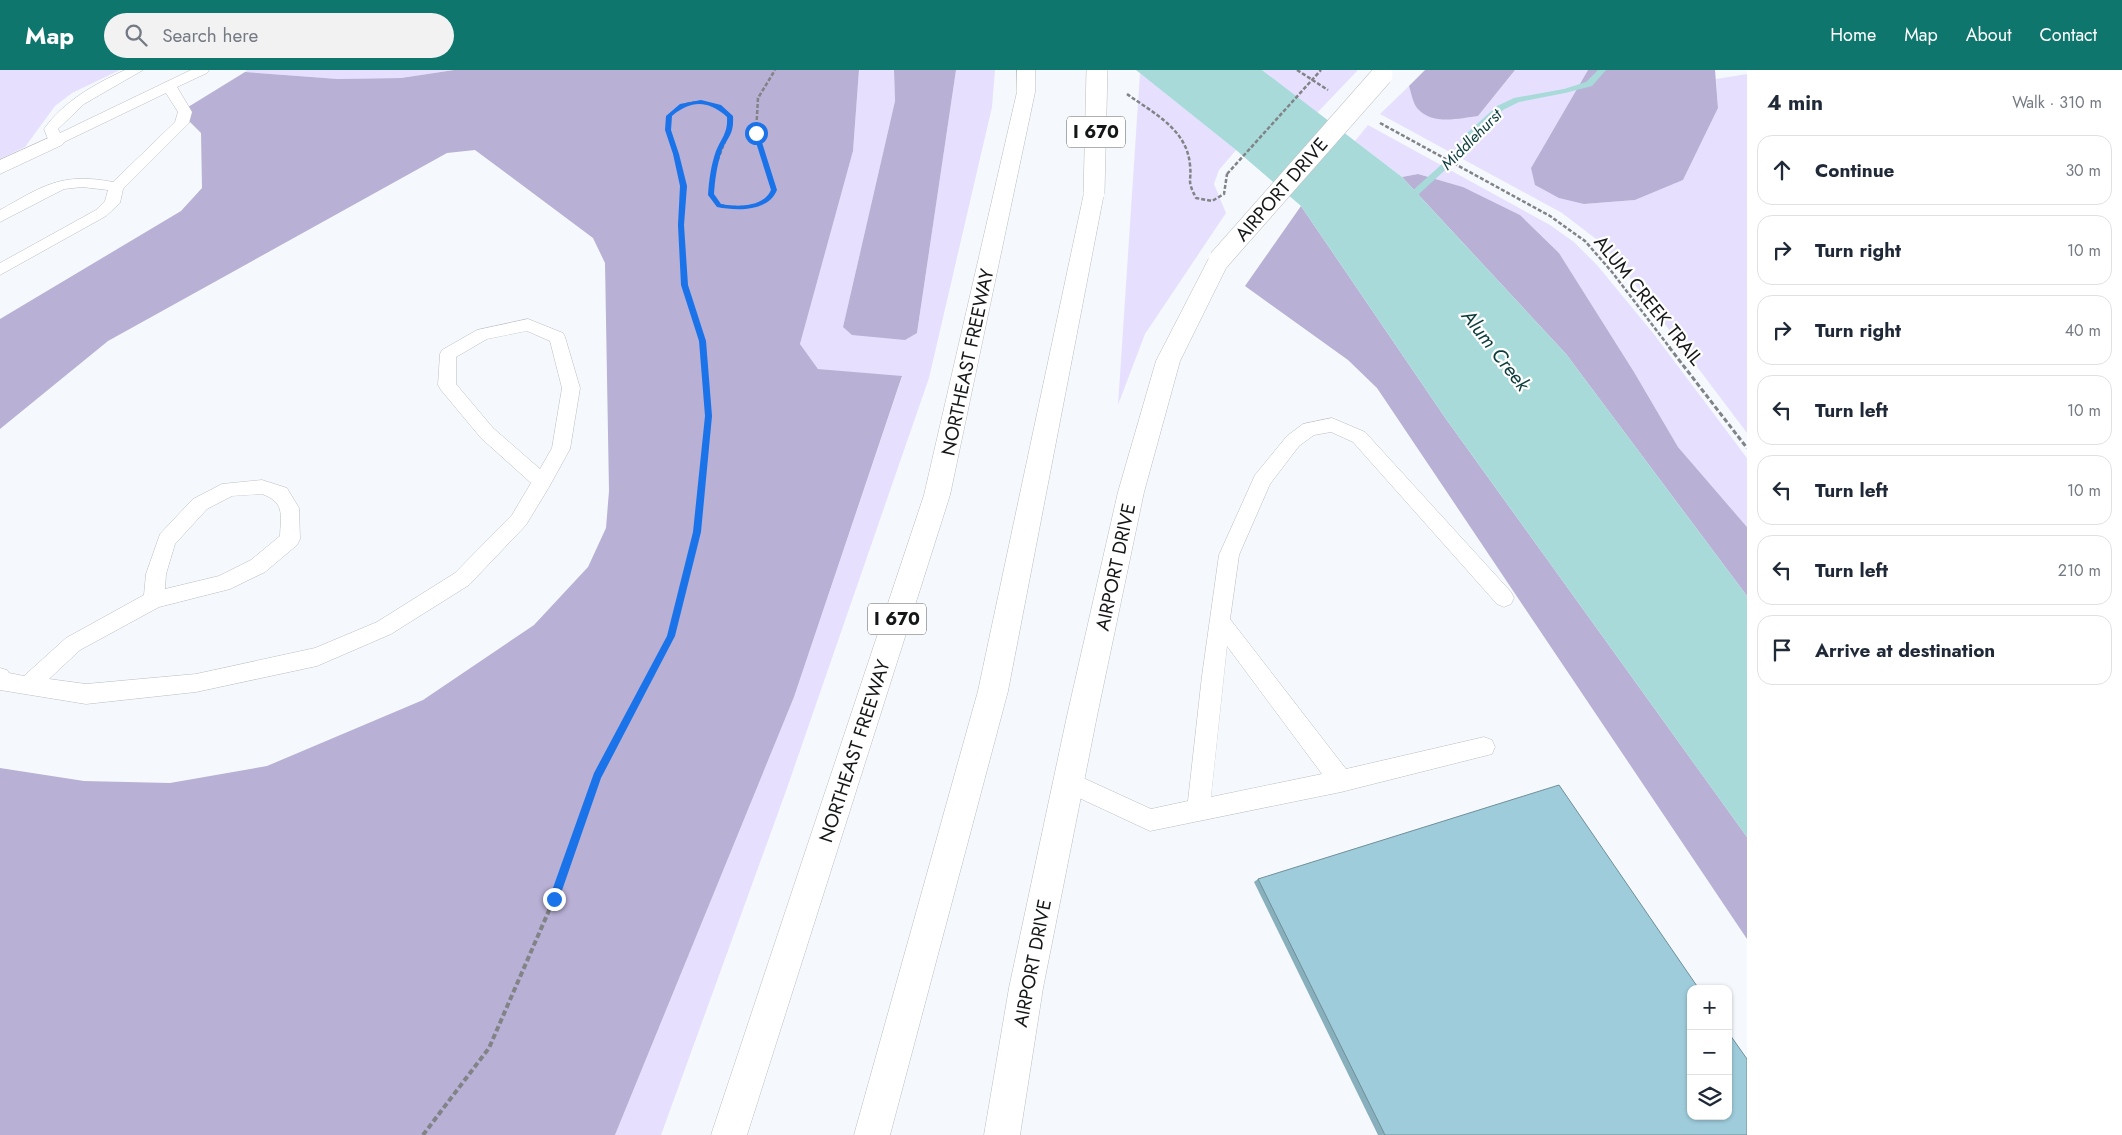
<!DOCTYPE html>
<meta charset="utf-8">
<style>
:root{--surface:#fff;--page:#f2f2f3;--text:#1f2937;--muted:#747a83;--line:#e0e1e3;--accent:#0f766e}
body{margin:0;font-family:Jost,sans-serif;background:var(--page);color:var(--text)}
.controls{position:absolute;right:15px;bottom:15px;display:grid;overflow:hidden;border-radius:10px;box-shadow:0 1px 4px #0004}
.controls button{width:45px;height:45px;display:grid;place-items:center;padding:0;border:0;border-bottom:1px solid var(--line);background:var(--surface);color:var(--text);font:25px sans-serif}
.stop{position:absolute;width:15px;height:15px;margin:-11px;border:4px solid #1a73e8;border-radius:50%;background:#fff}
.stop.end{background:#1a73e8;border-color:#fff;box-shadow:0 1px 5px #0008}
.list{margin:0;padding:0;list-style:none}
h2{display:flex;justify-content:space-between;align-items:center;height:65px;margin:0;padding:0 20px;font-size:21px}
h2 small{font-size:16px;font-weight:400;color:var(--muted)}
.list li{display:grid;grid-template-columns:32px 1fr auto;gap:15px;align-items:center;box-sizing:border-box;height:70px;margin:0 10px 10px;padding:0 10px;border:1px solid var(--line);border-radius:15px}
.list b{display:block;font-size:19px;white-space:nowrap}
.list em{font-size:16px;font-style:normal;color:var(--muted)}
.icon{flex:none;width:28px;height:28px;fill:none;stroke:currentColor;stroke-width:2;stroke-linecap:round;stroke-linejoin:round}
.map{position:relative;flex:none;width:1747px;height:1065px;overflow:hidden}
header{display:flex;align-items:center;gap:30px;box-sizing:border-box;height:70px;padding:0 25px;background:var(--accent);color:#fff}
header strong{font-size:24px}
nav{display:flex;gap:28px;margin-inline-start:auto;font-size:18px}
.search{width:350px;height:45px;background:var(--page);display:flex;align-items:center;gap:12px;box-sizing:border-box;padding:0 18px;border-radius:28px;color:var(--muted);font-size:19px}
main{display:flex}
aside{flex:1;background:var(--surface)}
.map>svg:first-child{display:block}
.green{fill:#e6e0fe}
.forest{fill:#b8b0d5}
.water{fill:#a8dad9}
.lines{fill:none;stroke-linecap:round;stroke-linejoin:round}
.stream{fill:#a8dad9;fill-rule:evenodd}
.service-casing{stroke:#babdc1;stroke-width:1}
.minor-casing{stroke:#babdc1;stroke-width:1}
.secondary-casing{stroke:#babdc1;stroke-width:1}
.motorway-casing{stroke:#babdc1;stroke-width:1}
.path-far2{stroke:#818386;stroke-width:2.5;stroke-dasharray:4 2;stroke-linecap:butt}
.path-far1{stroke:#818386;stroke-width:3;stroke-dasharray:5 2.5;stroke-linecap:butt}
.path{stroke:#818386;stroke-width:4;stroke-dasharray:5.5 3;stroke-linecap:butt}
.service{fill:#fff;fill-rule:evenodd}
.minor{fill:#fff;fill-rule:evenodd}
.secondary{fill:#fff;fill-rule:evenodd}
.motorway{fill:#fff;fill-rule:evenodd}
.secondary-bridge-casing{stroke:#babdc1;stroke-width:22;stroke-linecap:butt}
.motorway-bridge-casing{stroke:#babdc1;stroke-width:22;stroke-linecap:butt}
.path-bridge{stroke:#818386;stroke-width:2.5;stroke-dasharray:4 2;stroke-linecap:butt}
.secondary-bridge{stroke:#fff;stroke-width:21}
.motorway-bridge{stroke:#fff;stroke-width:21}
.wall{fill:#88afbc}
.building{fill:#9eccdb;stroke:#6f8f99}
.route{fill:#1a73e8}
.labels{text-anchor:middle;stroke-width:4.5;stroke-linejoin:round;paint-order:stroke}
.far-water-label{font-size:16px;font-style:italic;fill:#0c3c3c;stroke:#fff}
.shield{fill:#fff;stroke:#5b5c5d;stroke-width:1}
.shield-label{font-size:18px;font-weight:bold;fill:#151617}
.street-label{font-size:19px;fill:#151617;stroke:#fff}
.water-label{font-size:20px;font-style:italic;fill:#0c3c3c;stroke:#fff}
</style>
<header>
<strong>Map</strong>
<div class="search"><svg class="icon" aria-label="search" viewBox="0 0 24 24"><circle cx="10" cy="10" r="6"/><path d="M15 15l6 6"/></svg>Search here</div>
<nav><a>Home</a><a>Map</a><a>About</a><a>Contact</a></nav>
</header>
<main>
<div class="map">
<svg width="1747" height="1065" viewBox="0 0 1747 1065">
<rect width="100%" height="100%" fill="#f5f9fd"/>
<g class="green">
<path d="M 0,0 L 120,0 L 72,23 L 55,36 L 25,77 L 0,89 Z"/>
<path d="M 247,0 L 454,0 L 401,8 L 338,9 L 245,2 Z"/>
<path d="M 859,0 L 894,0 L 895,31 L 843,257 L 917,263 L 956,0 L 995,0 L 992,37 L 929,308 L 786,721 L 661,1065 L 615,1065 L 794,627 L 902,307 L 818,299 L 800,274 L 853,81 Z"/>
<path d="M 1262,0 L 1358,0 L 1317,43 Z"/>
<path d="M 1515,0 L 1588,0 L 1531,98 L 1584,134 L 1635,130 L 1683,110 L 1718,38 L 1716,9 L 1747,4 L 1747,363 L 1618,192 L 1596,169 L 1562,143 L 1380,44 L 1409,16 L 1417,38 L 1478,46 Z"/>
<path d="M 1140,3 L 1236,80 L 1219,100 L 1214,114 L 1226,143 L 1145,264 L 1118,335 Z"/>
<path d="M 1368,55 L 1550,155 L 1574,172 L 1597,195 L 1653,263 L 1747,388 L 1747,457 L 1678,377 L 1634,302 L 1559,183 L 1520,145 L 1463,117 L 1418,104 L 1402,107 L 1355,71 Z"/>
</g>
<g class="forest">
<path d="M 454,0 L 859,0 L 853,81 L 800,274 L 818,299 L 902,306 L 794,627 L 615,1065 L 0,1065 L 0,698 L 84,711 L 170,713 L 267,696 L 423,630 L 534,555 L 588,497 L 606,458 L 609,421 L 605,193 L 593,168 L 475,80 L 447,83 L 108,271 L 0,359 L 0,249 L 181,141 L 202,118 L 201,63 L 180,42 L 245,2 L 338,9 L 401,8 Z"/>
<path d="M 894,0 L 956,0 L 917,263 L 905,270 L 852,265 L 843,257 L 895,31 Z"/>
<path d="M 1425,0 L 1515,0 L 1478,46 C 1460,48 1432,56 1417,38 C 1413,33 1411,22 1409,16 Z"/>
<path d="M 1588,0 L 1715,0 L 1718,38 L 1683,110 L 1635,130 L 1584,134 L 1559,128 L 1535,115 L 1531,98 Z"/>
<path d="M 1418,104 L 1463,117 L 1520,145 L 1559,183 L 1634,302 L 1678,377 L 1747,457 L 1747,526 L 1566,284 L 1402,107 Z"/>
<path d="M 1301,136 L 1446,349 L 1747,767 L 1747,869 L 1377,318 L 1348,290 L 1245,216 Z"/>
</g>
<path class="water" d="M 1136,0 L 1262,0 L 1402,107 L 1566,284 L 1747,526 L 1747,767 L 1446,349 L 1301,136 L 1236,80 Z"/>
<g class="lines">
<path class="stream" d="M 1598,0 L 1606,0 L 1592,16 L 1565,23 L 1519,32 L 1503,40 L 1473,66 L 1467,80 L 1408,134 L 1402,134 L 1402,130 L 1461,77 L 1467,63 L 1497,36 L 1514,28 L 1564,19 L 1586,12 Z"/>
<g class="service-casing">
<g id="service">
<path d="M 125,0 L 143,0 L 84,34 L 58,59 L 60,63 L 191,0 L 209,0 L 207,3 L 177,17 L 192,42 L 189,53 L 123,119 L 120,133 L 106,146 L 0,205 L 0,193 L 96,140 L 105,131 L 108,120 L 82,117 L 64,119 L 0,152 L 0,140 C 43,116 61,102 113,112 L 175,52 L 178,42 L 166,23 L 60,74 L 50,74 L 44,59 C 64,31 95,14 125,0 Z"/>
<path d="M 528,249 L 563,263 L 565,267 L 580,318 L 570,379 L 549,417 L 526,455 L 469,515 L 391,564 L 317,596 L 196,622 L 86,634 L 0,620 L 0,598 L 7,600 L 9,603 L 24,606 L 66,568 L 144,525 L 146,504 L 160,464 L 193,429 L 222,414 L 262,410 L 287,418 L 299,438 L 300,469 L 297,475 L 265,502 L 230,519 L 159,537 L 80,580 L 49,609 L 86,614 L 196,604 L 315,578 L 377,552 L 455,503 L 512,445 L 531,413 L 481,368 L 441,320 L 438,315 L 440,284 L 442,280 L 477,260 ZM 527,261 L 550,271 L 562,318 L 552,378 L 540,399 L 493,358 L 456,314 L 456,287 L 487,269 ZM 262,424 C 285,432 281,445 280,466 L 251,490 L 219,506 L 165,519 L 166,504 L 175,474 L 207,439 L 232,426 Z"/>
<path d="M 1332,348 L 1365,362 L 1511,522 L 1514,528 L 1511,534 L 1504,537 L 1497,534 L 1353,372 L 1331,362 L 1314,365 L 1299,376 L 1270,414 L 1239,485 L 1230,549 L 1346,699 L 1484,667 L 1492,670 L 1495,677 L 1492,684 L 1341,722 L 1150,761 L 1060,719 L 1057,712 L 1060,705 L 1068,701 L 1151,739 L 1188,731 L 1202,606 L 1219,485 L 1255,405 L 1287,366 L 1303,354 ZM 1227,576 L 1322,704 L 1211,727 Z"/>
</g>
</g>
<g class="minor-casing">
<path id="minor" d="M 55,65 L 62,67 L 65,71 L 62,75 L 0,104 L 0,90 Z"/>
</g>
<g class="secondary-casing">
<path id="secondary" d="M 1219,183 L 1227,185 L 1230,190 L 1180,291 L 1144,422 L 1097,646 L 1043,918 L 1020,1065 L 984,1065 L 1009,918 L 1067,646 L 1118,422 L 1156,291 L 1208,190 L 1211,185 Z"/>
</g>
<g class="motorway-casing">
<g id="motorway">
<path d="M 1017,0 L 1035,0 L 1035,22 L 950,425 L 747,1065 L 711,1065 L 924,425 L 1017,22 Z"/>
<path d="M 1094,116 L 1101,118 L 1104,123 L 1008,621 L 890,1065 L 854,1065 L 978,621 L 1084,123 L 1087,118 Z"/>
</g>
</g>
<g class="path-far2">
<path d="M 1297,0 L 1328,20"/>
<path d="M 1127,24 C 1153,43 1187,59 1190,95 C 1192,113 1186,108 1196,128 L 1212,131 L 1224,124 L 1227,104"/>
<path d="M 1380,53 L 1550,146 L 1585,171 L 1612,202 L 1670,278"/>
<path d="M 703,278 L 684,215 L 681,155 L 683,117 L 676,84 L 668,60 L 669,46 C 689,26 709,29 730,46 L 729,61 L 715,97 L 711,125 L 719,135 C 740,139 762,139 774,120 L 756,63 L 758,28 L 775,0"/>
</g>
<g class="path-far1">
<path d="M 1669,277 L 1747,378"/>
<path d="M 639,627 L 671,566 L 697,462 L 709,346 L 703,277"/>
</g>
<path class="path" d="M 423,1065 L 489,978 L 554,829 L 597,706 L 639,626"/>
<use href="#service" class="service"/>
<use href="#minor" class="minor"/>
<use href="#secondary" class="secondary"/>
<use href="#motorway" class="motorway"/>
<g class="secondary-bridge-casing">
<path id="secondary-bridge" d="M 1219,190 L 1382,5"/>
</g>
<g class="motorway-bridge-casing">
<path id="motorway-bridge" d="M 1094,123 L 1097,0"/>
</g>
<path class="path-bridge" d="M 1227,104 L 1321,0"/>
<use href="#secondary-bridge" class="secondary-bridge"/>
<use href="#motorway-bridge" class="motorway-bridge"/>
</g>
<path class="wall" d="M 1258,809 L 1747,1065 L 1378,1065 L 1254,812 Z"/>
<path class="building" d="M 1559,715 L 1699,919 L 1691,919 L 1691,1046 L 1728,1046 L 1728,962 L 1747,989 L 1747,1065 L 1385,1065 L 1258,809 Z"/>
<path class="route" d="M 701,30 L 721,35 L 733,46 C 734,64 729,65 722,80 C 717,95 715,109 714,124 L 721,134 C 737,137 763,138 771,120 L 753,63 L 756,61 L 759,63 L 777,120 C 768,142 737,141 717,137 L 708,125 C 709,110 711,95 716,81 C 722,67 728,63 727,47 C 708,30 691,30 672,46 L 671,60 L 679,84 L 687,116 L 684,155 L 688,215 L 706,271 L 712,346 L 701,462 L 675,566 L 601,708 L 559,829 L 554,834 L 549,829 L 594,703 L 667,566 L 693,462 L 705,346 L 699,271 L 681,215 L 678,155 L 680,116 L 673,84 L 665,60 L 666,46 L 680,34 Z"/>
<g class="labels">
<g class="far-water-label">
<text transform="translate(1471 69) rotate(-45)" y="6">Middlehurst</text>
</g>
<g class="shield">
<rect x="1067" y="46.5" width="58" height="31" rx="4"/>
<rect x="868" y="533.5" width="58" height="31" rx="4"/>
</g>
<g class="shield-label">
<text x="1096" y="68">I 670</text>
<text x="897" y="555">I 670</text>
</g>
<g class="street-label">
<text transform="translate(1281 119) rotate(-49)" y="7">AIRPORT DRIVE</text>
<text transform="translate(1649 230) rotate(51)" y="7">ALUM CREEK TRAIL</text>
<text transform="translate(967 292) rotate(-78)" y="7">NORTHEAST FREEWAY</text>
<text transform="translate(1115 497) rotate(-78)" y="7">AIRPORT DRIVE</text>
<text transform="translate(854 681) rotate(-72)" y="7">NORTHEAST FREEWAY</text>
<text transform="translate(1032 893) rotate(-79)" y="7">AIRPORT DRIVE</text>
</g>
<g class="water-label">
<text transform="translate(1496 280) rotate(52)" y="7">Alum Creek</text>
</g>
</g>
</svg>
<div class="controls">
<button>+</button>
<button>−</button>
<button><svg class="icon" aria-label="layers" viewBox="0 0 24 24"><path d="M12 4l9 5-9 5-9-5zM3 14l9 5 9-5"/></svg></button>
</div>
<div class="stop" style="left:756px;top:63px"></div>
<div class="stop end" style="left:554px;top:829px"></div>
</div>
<aside>
<h2>4 min<small>Walk · 310 m</small></h2>
<ul class="list">
<li><svg class="icon" aria-label="ahead" viewBox="0 0 24 24"><path d="M12 20V5M6 11l6-6 6 6"/></svg><div><b>Continue</b></div><em>30 m</em></li>
<li><svg class="icon" aria-label="right" viewBox="0 0 24 24"><path d="M7 20v-9h11M14 6l5 5-5 5"/></svg><div><b>Turn right</b></div><em>10 m</em></li>
<li><svg class="icon" aria-label="right" viewBox="0 0 24 24"><path d="M7 20v-9h11M14 6l5 5-5 5"/></svg><div><b>Turn right</b></div><em>40 m</em></li>
<li><svg class="icon" aria-label="left" viewBox="0 0 24 24"><path d="M17 20v-9H6M10 6l-5 5 5 5"/></svg><div><b>Turn left</b></div><em>10 m</em></li>
<li><svg class="icon" aria-label="left" viewBox="0 0 24 24"><path d="M17 20v-9H6M10 6l-5 5 5 5"/></svg><div><b>Turn left</b></div><em>10 m</em></li>
<li><svg class="icon" aria-label="left" viewBox="0 0 24 24"><path d="M17 20v-9H6M10 6l-5 5 5 5"/></svg><div><b>Turn left</b></div><em>210 m</em></li>
<li><svg class="icon" aria-label="arrive" viewBox="0 0 24 24"><path d="M6 21V4h12l-3 4 3 4H6"/></svg><div><b>Arrive at destination</b></div></li>
</ul>
</aside>
</main>
